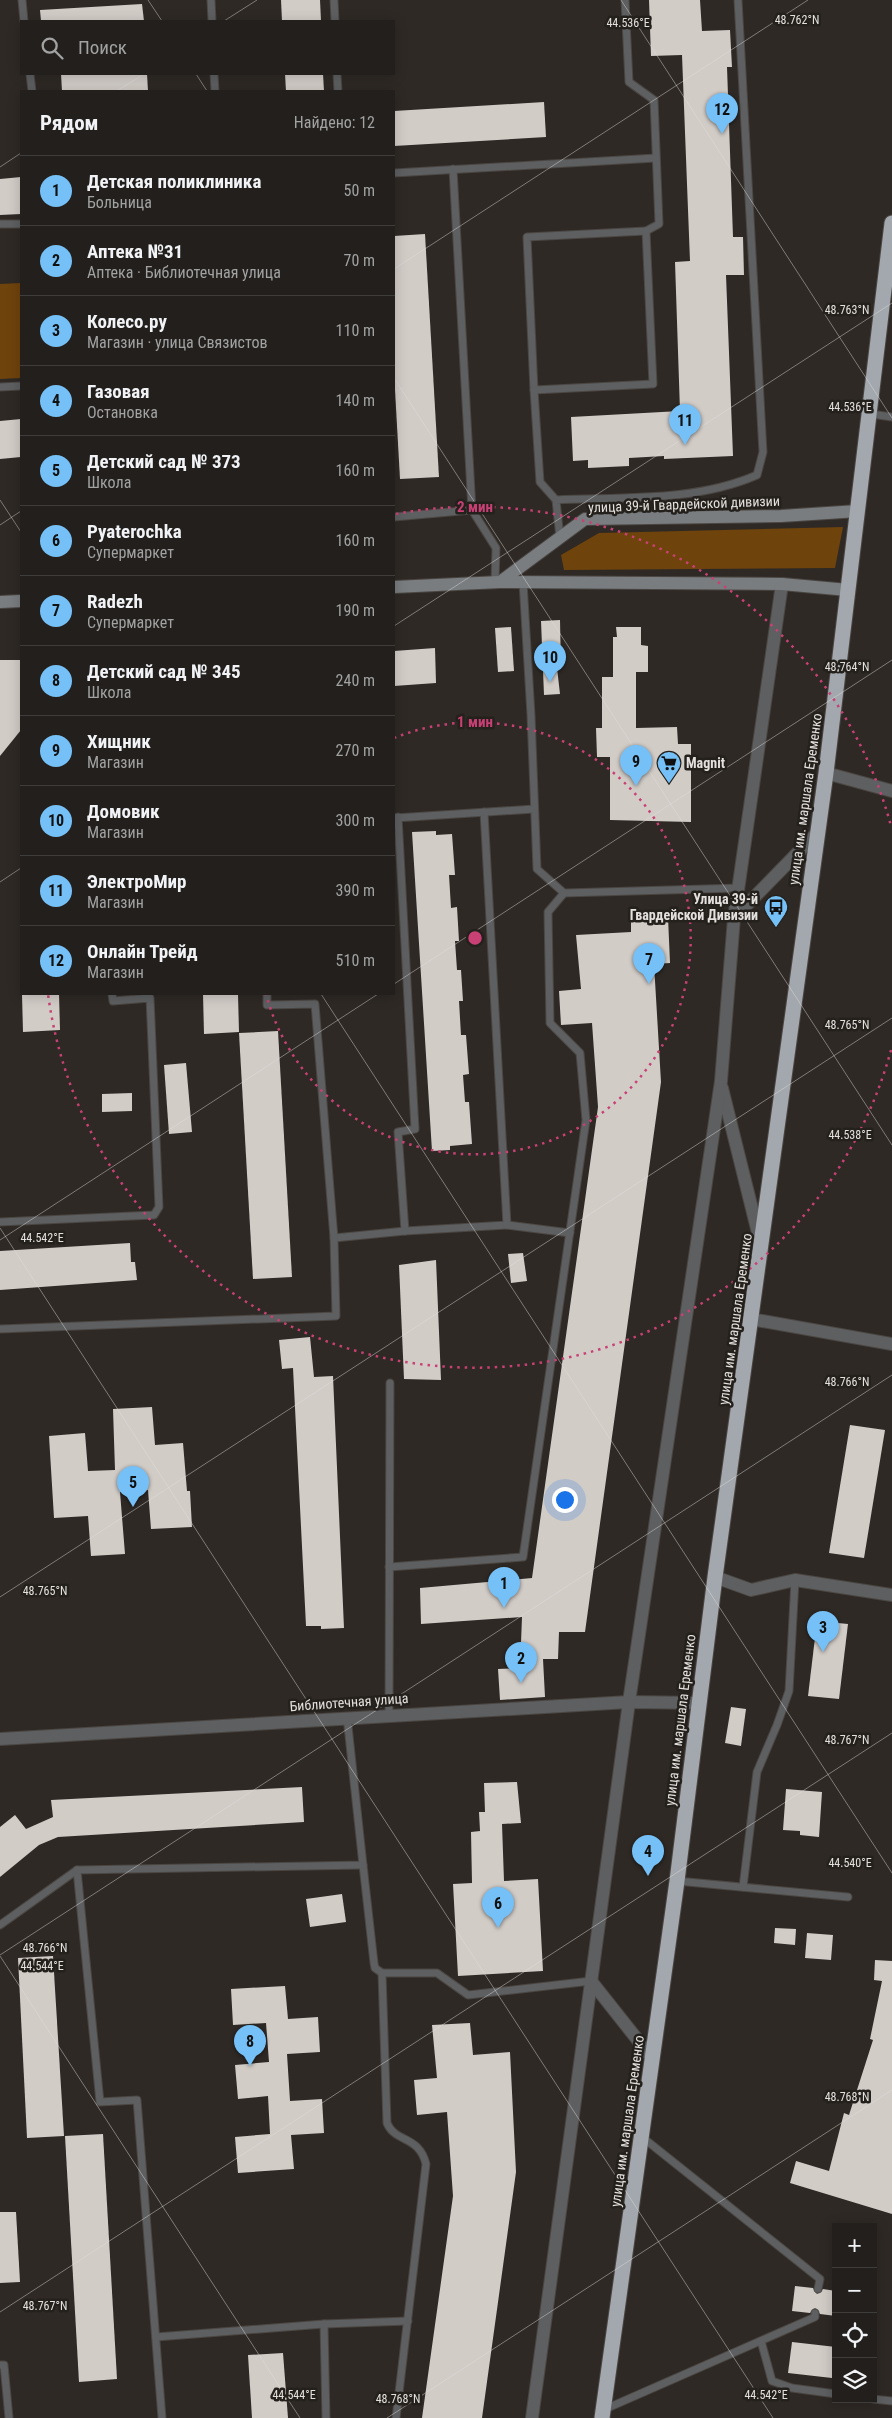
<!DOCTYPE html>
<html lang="ru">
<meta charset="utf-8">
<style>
:root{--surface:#221f1c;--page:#2e2c29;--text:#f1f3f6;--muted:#a2a2a3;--line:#3f3d3b;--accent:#75c0f6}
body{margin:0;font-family:"Roboto Condensed",sans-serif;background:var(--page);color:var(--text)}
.controls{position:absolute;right:15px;bottom:15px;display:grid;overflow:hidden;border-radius:0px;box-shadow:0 2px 12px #0003}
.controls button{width:45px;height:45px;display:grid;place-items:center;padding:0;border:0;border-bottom:1px solid var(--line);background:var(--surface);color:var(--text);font:25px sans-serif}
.you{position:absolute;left:564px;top:1499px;width:18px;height:18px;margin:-12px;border:4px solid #fff;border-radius:50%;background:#1a73e8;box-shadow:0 0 0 8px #1a73e833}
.badge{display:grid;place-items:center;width:32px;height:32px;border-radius:50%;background:var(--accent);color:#111;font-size:16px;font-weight:700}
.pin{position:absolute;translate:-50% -41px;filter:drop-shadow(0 1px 2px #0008)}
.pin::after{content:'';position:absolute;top:26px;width:18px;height:15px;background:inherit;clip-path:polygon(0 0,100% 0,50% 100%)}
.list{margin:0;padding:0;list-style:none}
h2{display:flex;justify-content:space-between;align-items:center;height:65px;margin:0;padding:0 20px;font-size:21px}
h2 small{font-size:16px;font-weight:400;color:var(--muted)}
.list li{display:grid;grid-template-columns:32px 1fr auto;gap:15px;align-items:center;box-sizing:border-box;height:70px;padding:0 20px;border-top:1px solid var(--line)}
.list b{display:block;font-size:19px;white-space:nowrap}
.list p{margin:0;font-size:16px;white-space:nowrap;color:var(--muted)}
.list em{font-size:16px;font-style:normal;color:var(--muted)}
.icon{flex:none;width:28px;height:28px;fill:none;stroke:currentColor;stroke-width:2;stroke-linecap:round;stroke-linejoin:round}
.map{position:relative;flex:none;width:892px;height:2418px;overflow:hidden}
.search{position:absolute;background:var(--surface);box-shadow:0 2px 12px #0003;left:20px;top:20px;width:375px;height:55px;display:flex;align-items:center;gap:12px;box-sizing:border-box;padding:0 18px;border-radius:0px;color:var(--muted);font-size:19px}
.panel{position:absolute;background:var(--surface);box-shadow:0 2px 12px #0003;left:20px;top:90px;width:375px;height:905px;border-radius:0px}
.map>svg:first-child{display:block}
.green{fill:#6f430c}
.building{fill:#d2ccc7}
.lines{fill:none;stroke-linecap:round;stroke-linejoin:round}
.lane-casing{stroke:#4b4642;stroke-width:9}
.street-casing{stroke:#4b4642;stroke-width:14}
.secondary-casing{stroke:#4b4642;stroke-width:14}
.highway-casing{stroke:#4b4642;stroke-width:17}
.lane{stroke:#5d5f61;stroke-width:7}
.street{stroke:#5d5f61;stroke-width:12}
.secondary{stroke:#797d80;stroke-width:12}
.highway{stroke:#a2a8ad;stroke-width:15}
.ticks{fill:none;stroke:#e3e0dd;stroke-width:1;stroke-opacity:0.45}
.ring{fill:none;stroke:#c94075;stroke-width:2.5;stroke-dasharray:2.5 5}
.labels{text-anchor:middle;stroke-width:5;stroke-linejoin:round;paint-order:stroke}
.street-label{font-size:14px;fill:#e3e0dd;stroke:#24201c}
.poi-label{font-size:14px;font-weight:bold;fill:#e3e0dd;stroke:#24201c;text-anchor:start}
.ticks-label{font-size:12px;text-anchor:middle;fill:#e3e0dd;stroke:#24201c;stroke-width:5;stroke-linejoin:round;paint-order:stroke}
.centre{fill:#c94075;stroke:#24201c;stroke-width:2.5}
.ring-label{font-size:15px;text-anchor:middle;font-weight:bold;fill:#c94075;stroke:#24201c;stroke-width:5;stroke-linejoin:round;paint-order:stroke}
</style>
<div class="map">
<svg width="892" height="2418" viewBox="0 0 892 2418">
<rect width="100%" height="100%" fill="#2e2925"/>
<g class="green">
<path d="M 21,283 L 21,378 L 0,379 L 0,284 Z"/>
<path d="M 843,527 L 835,568 L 564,570 L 561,555 L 599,533 Z"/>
</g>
<g class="building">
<path d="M 281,0 L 320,0 L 321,21 L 282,21 Z"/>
<path d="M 649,0 L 700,0 L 702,31 L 730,30 L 732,67 L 727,67 L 733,237 L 743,237 L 744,275 L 726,275 L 733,456 L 664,459 L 664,456 L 629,458 L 629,466 L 588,468 L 588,460 L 573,461 L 571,417 L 680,411 L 675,262 L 690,261 L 682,55 L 651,56 Z"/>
<path d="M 142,4 L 144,21 L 41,21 L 40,10 Z"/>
<path d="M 61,74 L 147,74 L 148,91 L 62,91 Z"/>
<path d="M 285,74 L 323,74 L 324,91 L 286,91 Z"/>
<path d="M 544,102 L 546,137 L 394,146 L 394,111 Z"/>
<path d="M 21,177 L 21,214 L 0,215 L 0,179 Z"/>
<path d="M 425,234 L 439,477 L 400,479 L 394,372 L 394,236 Z"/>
<path d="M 21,419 L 21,457 L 0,459 L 0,421 Z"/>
<path d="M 560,620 L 561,669 L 557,668 L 560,694 L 544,695 L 541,621 Z"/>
<path d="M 511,627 L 514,671 L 498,672 L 495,628 Z"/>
<path d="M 616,627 L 641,627 L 641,645 L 648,646 L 648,672 L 636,672 L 636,728 L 677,727 L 678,744 L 691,744 L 691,822 L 610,820 L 610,757 L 597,757 L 596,728 L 602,728 L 602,677 L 613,677 L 613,637 L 617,637 Z"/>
<path d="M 435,648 L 436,683 L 394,686 L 394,651 Z"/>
<path d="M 0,660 L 21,660 L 21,730 L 0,756 Z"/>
<path d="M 436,831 L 436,835 L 452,834 L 455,875 L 449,875 L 451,908 L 457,907 L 459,941 L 455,941 L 457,970 L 461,970 L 463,1001 L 459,1001 L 461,1035 L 466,1035 L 469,1074 L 463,1075 L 465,1102 L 469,1102 L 472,1144 L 450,1146 L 450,1150 L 432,1151 L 412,832 Z"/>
<path d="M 668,917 L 670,963 L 654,964 L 661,1082 L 585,1632 L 559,1632 L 558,1659 L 543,1659 L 545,1697 L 500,1700 L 498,1669 L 520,1668 L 522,1617 L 421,1624 L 420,1588 L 532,1578 L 598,1107 L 592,1023 L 561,1025 L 559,991 L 581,989 L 576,935 L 631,932 L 631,919 Z"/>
<path d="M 22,994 L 59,994 L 60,1030 L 23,1032 Z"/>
<path d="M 203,994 L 238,994 L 239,1032 L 204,1034 Z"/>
<path d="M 278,1031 L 292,1277 L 253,1279 L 239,1033 Z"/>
<path d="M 186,1063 L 192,1132 L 169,1134 L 164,1065 Z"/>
<path d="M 132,1093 L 132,1111 L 102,1112 L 102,1094 Z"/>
<path d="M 130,1243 L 131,1262 L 135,1262 L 137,1280 L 0,1290 L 0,1251 Z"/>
<path d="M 523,1253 L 527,1281 L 511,1283 L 508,1254 Z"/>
<path d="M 436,1260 L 441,1380 L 404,1379 L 399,1265 Z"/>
<path d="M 310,1337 L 314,1377 L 333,1376 L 344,1628 L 321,1629 L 321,1626 L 306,1626 L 293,1368 L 282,1369 L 279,1340 Z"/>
<path d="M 152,1407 L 155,1445 L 183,1443 L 187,1491 L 190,1491 L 192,1527 L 151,1529 L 148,1490 L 120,1492 L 125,1554 L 91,1556 L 88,1516 L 54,1518 L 49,1436 L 85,1433 L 88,1471 L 115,1470 L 113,1409 Z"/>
<path d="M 850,1425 L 885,1430 L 864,1558 L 829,1553 Z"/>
<path d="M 817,1621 L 848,1624 L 839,1699 L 808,1696 Z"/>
<path d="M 731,1707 L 746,1709 L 741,1746 L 725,1743 Z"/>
<path d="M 517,1782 L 521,1823 L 502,1824 L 504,1881 L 538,1879 L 543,1971 L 458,1976 L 453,1884 L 472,1883 L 471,1832 L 480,1831 L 479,1812 L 485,1812 L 484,1783 Z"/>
<path d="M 302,1787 L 304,1822 L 58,1837 L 39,1845 L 0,1877 L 0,1827 L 15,1815 L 26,1829 L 53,1817 L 51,1800 Z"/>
<path d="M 786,1789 L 822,1792 L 819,1837 L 800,1835 L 800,1831 L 783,1830 Z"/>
<path d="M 342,1894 L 346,1922 L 310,1927 L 306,1899 Z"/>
<path d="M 775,1928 L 796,1929 L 795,1945 L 774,1943 Z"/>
<path d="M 807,1933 L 833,1935 L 831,1960 L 805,1958 Z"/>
<path d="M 53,1956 L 64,2136 L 27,2138 L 18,1958 Z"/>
<path d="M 875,1960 L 892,1961 L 892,2214 L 790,2183 L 796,2161 L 829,2171 L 844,2113 L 849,2115 L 873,2040 L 870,2039 L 882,1981 L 874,1980 Z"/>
<path d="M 285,1986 L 288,2019 L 318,2017 L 320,2052 L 287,2054 L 290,2101 L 322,2099 L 324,2133 L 291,2135 L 294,2169 L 238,2173 L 235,2137 L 270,2134 L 268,2096 L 238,2099 L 235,2065 L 269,2062 L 266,2023 L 233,2025 L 231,1989 Z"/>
<path d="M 470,2023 L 473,2055 L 510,2052 L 516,2172 L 482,2418 L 422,2418 L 453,2196 L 447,2112 L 417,2115 L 414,2080 L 437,2078 L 432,2025 Z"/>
<path d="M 103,2134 L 117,2379 L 79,2382 L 65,2136 Z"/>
<path d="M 0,2212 L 16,2212 L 20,2282 L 0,2283 Z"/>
<path d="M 795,2286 L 813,2288 L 817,2294 L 823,2289 L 836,2291 L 836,2316 L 820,2314 L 815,2308 L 810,2313 L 792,2311 Z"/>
<path d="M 792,2342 L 836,2347 L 832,2378 L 788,2373 Z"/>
<path d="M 283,2353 L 288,2418 L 252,2418 L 248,2355 Z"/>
</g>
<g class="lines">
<g class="lane-casing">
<g id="lane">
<path d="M 22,0 L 24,21"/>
<path d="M 211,0 L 212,21"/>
<path d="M 334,0 L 335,21"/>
<path d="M 625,0 L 629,82 L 654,100 L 659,224 L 646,231"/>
<path d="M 30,74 L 32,91"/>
<path d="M 214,74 L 215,91"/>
<path d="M 337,74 L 338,91"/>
<path d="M 453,169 L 472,510"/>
<path d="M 394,173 L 656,158"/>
<path d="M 0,224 L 21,224"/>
<path d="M 646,231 L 653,384 L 534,390 L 527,237 Z"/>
<path d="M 0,387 L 21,386"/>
<path d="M 534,390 L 540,482 L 556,500"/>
<path d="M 871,414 L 892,417"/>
<path d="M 394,517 L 472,510 L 496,548 L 495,582"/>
<path d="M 560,538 L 556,500 C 623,497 695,502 757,475 L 763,452 L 738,0"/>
<path d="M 523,582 L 531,715 L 537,869 L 564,893 L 739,888"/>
<path d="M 398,817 L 415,1129 L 398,1132 L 405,1231 L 507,1225 L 484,812"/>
<path d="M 395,818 L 534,809"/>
<path d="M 267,994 L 267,1005 L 315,1004 L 334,1238 L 405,1231"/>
<path d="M 0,1222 L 154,1215 L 159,1207 L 150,998 L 113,1001 L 112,994"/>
<path d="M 507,1225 L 570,1233"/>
<path d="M 0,1329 L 336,1316 L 334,1238"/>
<path d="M 389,1567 L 523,1557 L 586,1120 L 580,1053 L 550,1023 L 548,912 L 564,893"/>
<path d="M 389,1715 L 390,1383"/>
<path d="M 363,1865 L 374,1963 L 375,1968 L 382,1973 L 437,1973 L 468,1995 L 591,1981"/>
<path d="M 677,1881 L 848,1897"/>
<path d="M 743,1887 L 757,1772 L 777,1725 L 789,1691 L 795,1580"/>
<path d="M 0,1925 L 77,1870"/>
<path d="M 382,1973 L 387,2123 C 395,2143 419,2135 426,2164 L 396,2418"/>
<path d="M 642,2137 L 820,2279 L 818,2289"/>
<path d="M 324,2324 L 326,2418"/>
<path d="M 156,2337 L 324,2324 L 408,2321"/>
<path d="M 761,2341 L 772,2381 L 792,2388 L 836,2394"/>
<path d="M 0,2365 L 4,2365 L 9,2418"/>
<path d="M 873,2399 L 892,2401"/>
<path d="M 603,2410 L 815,2317 L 815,2313"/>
<path d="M 162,2418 L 137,2100 L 100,2102 L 77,1870 L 363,1865 L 347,1717"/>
</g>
</g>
<g class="street-casing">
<g id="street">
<path d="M 826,773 L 892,791"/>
<path d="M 734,918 L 817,833"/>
<path d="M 722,1088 L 760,1241"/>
<path d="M 751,1319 L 892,1344"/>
<path d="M 715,1577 L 751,1590 L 795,1580 L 892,1595"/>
<path d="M 0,1739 L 629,1702 L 700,1703"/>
<path d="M 591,1981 L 652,2058"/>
<path d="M 532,2418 L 629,1702 L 721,1081 L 734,918 L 782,584"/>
</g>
</g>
<g class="secondary-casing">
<g id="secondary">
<path d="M 500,582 L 585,519 L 781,516 L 858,511"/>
<path d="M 394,587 L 500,582 L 782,584 L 848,590"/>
<path d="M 0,602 L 21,601"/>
</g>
</g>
<g class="highway-casing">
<path id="highway" d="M 602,2418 L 677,1881 L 715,1577 L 826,773 L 892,223"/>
</g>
<use href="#lane" class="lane"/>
<use href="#street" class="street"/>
<use href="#secondary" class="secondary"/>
<use href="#highway" class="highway"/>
</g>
<path class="ticks" d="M 148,0 L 162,21M 621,0 L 892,418M 224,21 L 257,0M 196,74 L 207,91M 117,91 L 144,74M 0,167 L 21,153M 394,269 L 808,0M 394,378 L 892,1145M 0,500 L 21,532M 0,525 L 21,511M 394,626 L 892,303M 0,882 L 21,868M 394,984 L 892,660M 321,994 L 892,1873M 0,1228 L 773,2418M 0,1240 L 378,994M 0,1597 L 892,1018M 0,1955 L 892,1375M 0,1956 L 300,2418M 0,2312 L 892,1733M 387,2418 L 892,2090"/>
<g class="ring">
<path d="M394 738A216 216 0 1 1 266 994"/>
<path d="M891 1050A431 431 0 0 1 48 994M396 514A431 431 0 0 1 891 826"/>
</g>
<defs>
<g id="supermarket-pin" transform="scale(1.25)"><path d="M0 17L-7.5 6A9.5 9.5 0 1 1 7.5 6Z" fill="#75c0f6" stroke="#24201c"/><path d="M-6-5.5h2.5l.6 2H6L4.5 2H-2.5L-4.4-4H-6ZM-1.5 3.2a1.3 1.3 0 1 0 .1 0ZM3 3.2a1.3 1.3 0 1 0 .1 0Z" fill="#111"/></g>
<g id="bus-pin" transform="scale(1.25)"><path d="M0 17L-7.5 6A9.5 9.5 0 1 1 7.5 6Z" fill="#75c0f6" stroke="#24201c"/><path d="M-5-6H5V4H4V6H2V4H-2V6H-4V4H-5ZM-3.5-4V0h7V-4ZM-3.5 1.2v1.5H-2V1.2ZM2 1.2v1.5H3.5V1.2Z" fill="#111"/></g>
</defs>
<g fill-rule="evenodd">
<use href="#supermarket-pin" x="669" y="763"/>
<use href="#bus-pin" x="776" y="907"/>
</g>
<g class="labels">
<g class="street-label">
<text transform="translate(684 504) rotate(-2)" y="5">улица 39-й Гвардейской дивизии</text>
<text transform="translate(805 799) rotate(-82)" y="5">улица им. маршала Еременко</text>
<text transform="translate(735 1319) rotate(-82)" y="5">улица им. маршала Еременко</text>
<text transform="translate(349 1702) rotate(-4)" y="5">Библиотечная улица</text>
<text transform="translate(680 1720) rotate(-83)" y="5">улица им. маршала Еременко</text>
<text transform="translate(627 2121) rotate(-82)" y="5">улица им. маршала Еременко</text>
</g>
<g class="poi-label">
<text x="686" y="768">Magnit</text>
<text x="758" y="904" text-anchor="end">Улица 39-й<tspan x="758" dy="16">Гвардейской Дивизии</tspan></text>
</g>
</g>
<g class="ticks-label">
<text x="797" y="24">48.762°N</text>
<text x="628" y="27">44.536°E</text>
<text x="847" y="314">48.763°N</text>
<text x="850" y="411">44.536°E</text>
<text x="847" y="671">48.764°N</text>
<text x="847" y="1029">48.765°N</text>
<text x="850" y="1139">44.538°E</text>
<text x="42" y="1242">44.542°E</text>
<text x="847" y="1386">48.766°N</text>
<text x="45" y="1595">48.765°N</text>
<text x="847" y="1744">48.767°N</text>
<text x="850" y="1867">44.540°E</text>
<text x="45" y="1952">48.766°N</text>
<text x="42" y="1970">44.544°E</text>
<text x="847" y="2101">48.768°N</text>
<text x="45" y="2310">48.767°N</text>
<text x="294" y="2399">44.544°E</text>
<text x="766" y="2399">44.542°E</text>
<text x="398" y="2403">48.768°N</text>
</g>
<circle cx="475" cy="938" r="8" class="centre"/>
<g class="ring-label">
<text x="475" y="512">2 мин</text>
<text x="475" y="727">1 мин</text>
</g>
</svg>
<div class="controls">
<button>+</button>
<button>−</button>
<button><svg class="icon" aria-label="locate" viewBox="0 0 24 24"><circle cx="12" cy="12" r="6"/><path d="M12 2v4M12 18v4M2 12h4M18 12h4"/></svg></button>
<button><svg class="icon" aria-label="layers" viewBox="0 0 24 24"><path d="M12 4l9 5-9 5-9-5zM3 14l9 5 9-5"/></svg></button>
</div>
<div class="you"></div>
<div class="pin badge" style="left:504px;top:1608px">1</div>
<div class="pin badge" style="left:521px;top:1683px">2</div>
<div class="pin badge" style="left:823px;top:1652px">3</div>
<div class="pin badge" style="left:648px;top:1876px">4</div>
<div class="pin badge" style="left:133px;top:1507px">5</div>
<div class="pin badge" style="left:498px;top:1928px">6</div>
<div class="pin badge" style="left:649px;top:984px">7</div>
<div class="pin badge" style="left:250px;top:2066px">8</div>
<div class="pin badge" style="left:636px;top:786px">9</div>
<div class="pin badge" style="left:550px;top:682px">10</div>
<div class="pin badge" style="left:685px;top:445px">11</div>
<div class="pin badge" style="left:722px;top:134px">12</div>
<div class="search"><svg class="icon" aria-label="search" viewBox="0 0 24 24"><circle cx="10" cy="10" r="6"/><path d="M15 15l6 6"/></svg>Поиск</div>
<section class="panel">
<h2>Рядом<small>Найдено: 12</small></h2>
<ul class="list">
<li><span class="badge">1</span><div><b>Детская поликлиника</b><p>Больница</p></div><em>50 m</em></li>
<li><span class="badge">2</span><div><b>Аптека №31</b><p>Аптека · Библиотечная улица</p></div><em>70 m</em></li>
<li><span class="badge">3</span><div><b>Колесо.ру</b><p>Магазин · улица Связистов</p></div><em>110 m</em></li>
<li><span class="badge">4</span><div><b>Газовая</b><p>Остановка</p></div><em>140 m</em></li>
<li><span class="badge">5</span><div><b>Детский сад № 373</b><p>Школа</p></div><em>160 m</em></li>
<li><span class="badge">6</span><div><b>Pyaterochka</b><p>Супермаркет</p></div><em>160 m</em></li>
<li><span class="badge">7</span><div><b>Radezh</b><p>Супермаркет</p></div><em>190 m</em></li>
<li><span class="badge">8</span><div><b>Детский сад № 345</b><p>Школа</p></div><em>240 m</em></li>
<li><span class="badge">9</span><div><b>Хищник</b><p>Магазин</p></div><em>270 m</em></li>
<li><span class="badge">10</span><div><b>Домовик</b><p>Магазин</p></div><em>300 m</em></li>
<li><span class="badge">11</span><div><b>ЭлектроМир</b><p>Магазин</p></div><em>390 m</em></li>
<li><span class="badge">12</span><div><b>Онлайн Трейд</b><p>Магазин</p></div><em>510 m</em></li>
</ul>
</section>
</div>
